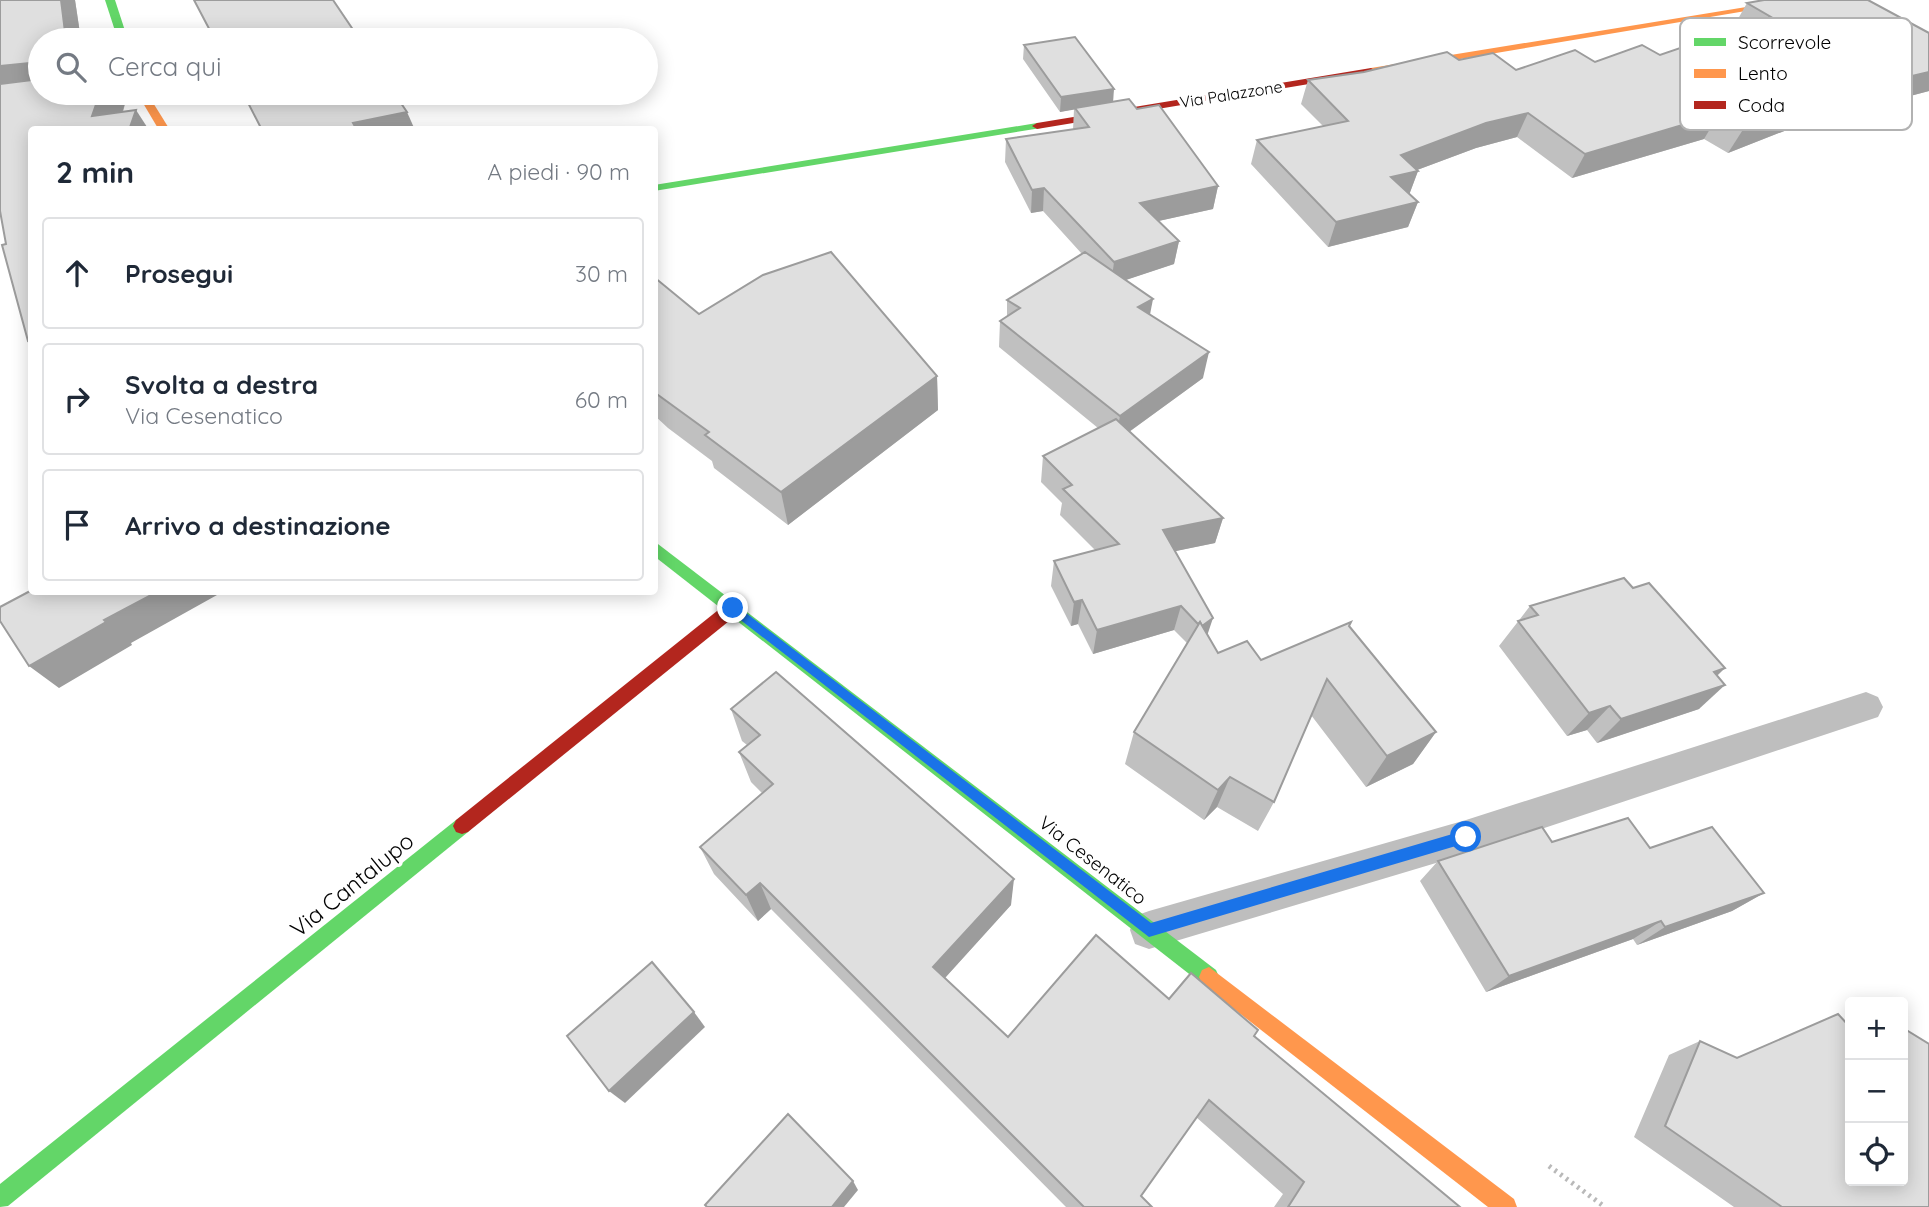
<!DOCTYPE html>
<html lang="it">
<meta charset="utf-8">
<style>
:root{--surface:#fff;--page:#f6f6f7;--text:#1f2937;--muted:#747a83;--line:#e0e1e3}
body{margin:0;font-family:Quicksand,sans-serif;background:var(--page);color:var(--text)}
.controls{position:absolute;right:21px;bottom:21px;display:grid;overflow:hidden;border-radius:7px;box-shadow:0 4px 18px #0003}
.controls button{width:63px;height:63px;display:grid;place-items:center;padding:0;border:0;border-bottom:2px solid var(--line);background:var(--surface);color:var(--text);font:35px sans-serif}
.stop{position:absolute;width:21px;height:21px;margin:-16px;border:5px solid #1a73e8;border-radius:50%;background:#fff}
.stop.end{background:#1a73e8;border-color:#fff;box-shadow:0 2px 7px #0008}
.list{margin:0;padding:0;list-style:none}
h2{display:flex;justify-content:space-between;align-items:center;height:91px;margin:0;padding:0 28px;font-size:30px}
h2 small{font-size:23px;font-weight:400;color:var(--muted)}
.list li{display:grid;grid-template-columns:46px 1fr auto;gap:21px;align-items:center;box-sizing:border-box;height:112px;margin:0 14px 14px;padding:0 14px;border:2px solid var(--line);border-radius:7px}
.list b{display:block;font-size:26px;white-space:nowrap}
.list p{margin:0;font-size:23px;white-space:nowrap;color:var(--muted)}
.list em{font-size:23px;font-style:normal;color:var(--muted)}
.icon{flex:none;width:38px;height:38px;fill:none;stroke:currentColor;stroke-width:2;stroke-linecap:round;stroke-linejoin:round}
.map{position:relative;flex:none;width:1929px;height:1207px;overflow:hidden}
.search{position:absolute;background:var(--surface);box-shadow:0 4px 18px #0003;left:28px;top:28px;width:630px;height:77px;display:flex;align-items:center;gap:18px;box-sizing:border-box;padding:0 24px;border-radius:38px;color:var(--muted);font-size:26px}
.panel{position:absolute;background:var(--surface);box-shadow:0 4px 18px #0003;left:28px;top:126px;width:630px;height:469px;border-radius:7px}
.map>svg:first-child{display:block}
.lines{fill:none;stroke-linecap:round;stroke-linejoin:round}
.path{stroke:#b9b9b9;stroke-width:5;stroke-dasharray:2.5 4.5;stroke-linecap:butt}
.lane{fill:#bebebe;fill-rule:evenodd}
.fast{fill:#63d668;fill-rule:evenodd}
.slow{fill:#ff974d;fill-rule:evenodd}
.jam{fill:#b3261e;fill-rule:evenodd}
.wall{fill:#c0c0c0}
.shaded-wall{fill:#9c9c9c}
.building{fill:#dfdfdf;stroke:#9c9c9c;stroke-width:2}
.route{fill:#1a73e8}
.labels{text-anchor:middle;stroke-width:7;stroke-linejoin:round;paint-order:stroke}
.far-street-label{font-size:16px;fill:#000;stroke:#fff}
.street-label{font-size:19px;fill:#000;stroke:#fff}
.near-street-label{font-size:23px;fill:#000;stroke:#fff}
.key{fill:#fff;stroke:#b2b2b2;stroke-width:2}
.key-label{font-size:19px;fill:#000}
</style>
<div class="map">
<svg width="1929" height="1207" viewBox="0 0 1929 1207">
<rect width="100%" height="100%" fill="#fff"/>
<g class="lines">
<path class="path" d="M 1549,1166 L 1605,1207"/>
<path class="lane" d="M 1866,692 L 1878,697 L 1883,707 L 1878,717 L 1466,854 L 1149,949 L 1135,944 L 1130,930 L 1135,916 L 1149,911 L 1466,820 Z"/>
<g class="fast">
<path d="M 105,0 L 115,0 L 128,40 L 118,40 Z"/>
<path d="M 1037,123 L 1042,126 L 1041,128 L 654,191 L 654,185 Z"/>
<path d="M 654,541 L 1216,970 L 1219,977 L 1216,984 L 1209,987 L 1202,984 L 654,556 Z"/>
<path d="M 462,818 L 468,820 L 471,826 L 468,832 L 8,1206 L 0,1207 L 0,1184 L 456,820 Z"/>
</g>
<g class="slow">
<path d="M 1790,0 L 1812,0 L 1371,74 L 1366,71 L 1371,68 Z"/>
<path d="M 137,93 L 147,93 L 170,130 L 159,130 Z"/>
<path d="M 1209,967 L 1514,1199 L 1517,1207 L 1488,1207 L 1202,984 L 1199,977 L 1202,970 Z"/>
</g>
<g class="jam">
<path d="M 1371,68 L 1376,71 L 1375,73 L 1037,129 L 1032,126 L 1037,123 Z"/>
<path d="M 733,602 L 739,603 L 741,608 L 739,613 L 468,832 L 462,834 L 456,832 L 453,826 L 456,820 L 727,603 Z"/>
</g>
</g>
<g class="wall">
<path d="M 0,0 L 75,0 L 81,40 L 40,40 L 40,93 L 126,100 L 123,112 L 6,244 Z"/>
<path d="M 1747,3 L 1929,33 L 1929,91 L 1861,109 L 1853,104 L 1728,153 L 1704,139 L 1572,178 L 1517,137 L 1476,148 L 1417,170 L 1418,171 L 1409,195 L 1418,202 L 1408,227 L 1328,247 L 1251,164 L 1257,140 L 1323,126 L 1301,104 L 1308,80 L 1459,60 L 1516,70 L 1660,55 L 1737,28 L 1734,26 Z"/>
<path d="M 1024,45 L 1113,102 L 1137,109 L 1218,186 L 1213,209 L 1158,221 L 1179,241 L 1174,264 L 1125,280 L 1150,315 L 1203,378 L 1129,432 L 1223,518 L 1215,543 L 1175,551 L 1207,635 L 1218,653 L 1261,660 L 1349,626 L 1436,732 L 1413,764 L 1366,787 L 1311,715 L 1274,802 L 1258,831 L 1217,807 L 1204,820 L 1125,764 L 1134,732 L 1187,643 L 1174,630 L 1093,654 L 1078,624 L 1071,626 L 1051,586 L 1054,561 L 1095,550 L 1060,515 L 1062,503 L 1041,482 L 1043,456 L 1098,428 L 999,347 L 1000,321 L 1007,317 L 1007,300 L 1082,254 L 1043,211 L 1031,213 L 1005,162 L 1006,139 L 1073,130 L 1074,109 L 1060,112 L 1023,59 Z"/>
<path d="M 654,277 L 699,314 L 937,376 L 938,410 L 788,525 L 714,468 L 712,461 L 668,428 L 654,415 Z"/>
<path d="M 1633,588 L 1725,668 L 1717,676 L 1699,709 L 1597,743 L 1587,730 L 1567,736 L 1499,646 L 1530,606 Z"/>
<path d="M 731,709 L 1011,905 L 945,978 L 1008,1037 L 1169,999 L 1254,1036 L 1460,1207 L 1274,1207 L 1283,1194 L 1196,1117 L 1141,1196 L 1152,1207 L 1066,1207 L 771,909 L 758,921 L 714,874 L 700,847 L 762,793 L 751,782 L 739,752 L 747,745 L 742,741 Z"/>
<path d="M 1552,842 L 1650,848 L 1764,893 L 1732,911 L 1637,945 L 1633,939 L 1486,992 L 1420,881 L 1438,861 Z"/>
<path d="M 1838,1014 L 1850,1181 L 1929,1207 L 1734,1207 L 1634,1137 L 1669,1055 L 1700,1041 L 1736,1058 Z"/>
</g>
<g class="shaded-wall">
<path d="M 61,0 L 75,0 L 81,40 L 66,40 Z"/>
<path d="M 33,62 L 40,73 L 40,92 L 0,97 L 0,66 Z"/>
<path d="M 1929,72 L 1929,91 L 1861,109 L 1878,84 Z"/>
<path d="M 1870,80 L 1853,104 L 1728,153 L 1744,128 Z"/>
<path d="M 1114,89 L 1113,103 L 1060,112 L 1061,97 Z"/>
<path d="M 100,93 L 121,93 L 126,100 L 117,130 L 92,116 Z"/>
<path d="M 136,110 L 149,130 L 129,130 Z"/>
<path d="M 407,112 L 415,130 L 356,130 L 353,123 Z"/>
<path d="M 1528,113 L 1517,137 L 1476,148 L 1409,173 L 1418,171 L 1409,195 L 1382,202 L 1401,155 L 1486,123 Z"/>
<path d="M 1719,114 L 1704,139 L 1572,178 L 1585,154 Z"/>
<path d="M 1218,186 L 1213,209 L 1136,226 L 1140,203 Z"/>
<path d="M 1044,188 L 1043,211 L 1031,213 L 1032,190 Z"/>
<path d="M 1418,202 L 1408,227 L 1328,247 L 1336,222 Z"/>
<path d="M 1179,241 L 1174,264 L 1111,285 L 1114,262 Z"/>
<path d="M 1153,299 L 1148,325 L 1138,307 Z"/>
<path d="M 1209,352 L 1203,378 L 1115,442 L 1120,416 Z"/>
<path d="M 937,376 L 938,410 L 788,525 L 781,492 Z"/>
<path d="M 1223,518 L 1215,543 L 1157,555 L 1163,530 Z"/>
<path d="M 157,592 L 214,592 L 217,595 L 131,643 L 132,645 L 59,688 L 29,666 L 104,620 Z"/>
<path d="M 1082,600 L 1078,624 L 1071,626 L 1074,602 Z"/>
<path d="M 1181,606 L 1174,630 L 1093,654 L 1097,630 Z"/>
<path d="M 1213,618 L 1205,642 L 1201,627 Z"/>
<path d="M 1725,668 L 1699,692 L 1714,672 Z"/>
<path d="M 1725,685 L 1699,709 L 1597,743 L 1621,719 Z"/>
<path d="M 1610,706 L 1587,730 L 1567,736 L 1589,713 Z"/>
<path d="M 1436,732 L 1413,764 L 1366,787 L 1387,756 Z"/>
<path d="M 1230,777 L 1217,807 L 1204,820 L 1218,790 Z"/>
<path d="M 1014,879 L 1011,905 L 934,990 L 933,967 Z"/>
<path d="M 760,883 L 771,909 L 758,921 L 746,895 Z"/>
<path d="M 1764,893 L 1732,911 L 1637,945 L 1665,927 Z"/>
<path d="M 1661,921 L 1633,939 L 1486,992 L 1509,976 Z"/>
<path d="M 694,1012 L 705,1027 L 625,1103 L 609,1091 Z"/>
<path d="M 853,1181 L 858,1190 L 844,1207 L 832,1207 Z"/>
</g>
<g class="building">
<path d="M 0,0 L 61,0 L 66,40 L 40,40 L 40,62 L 0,66 Z"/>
<path d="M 194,0 L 333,0 L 360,40 L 215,40 Z"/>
<path d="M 1764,0 L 1868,0 L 1929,33 L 1929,72 L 1878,84 L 1870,80 L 1744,128 L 1719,114 L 1585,154 L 1528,113 L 1486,123 L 1401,155 L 1418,171 L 1391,177 L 1418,202 L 1336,222 L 1257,140 L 1348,121 L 1308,80 L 1364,72 L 1447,52 L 1459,60 L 1493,53 L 1516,70 L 1575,50 L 1595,62 L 1642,45 L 1660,55 L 1771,17 L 1747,3 Z"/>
<path d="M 1075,37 L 1114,89 L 1061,97 L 1024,45 Z"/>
<path d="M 40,79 L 40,93 L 100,93 L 92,116 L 136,110 L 129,130 L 32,130 L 32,340 L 28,341 L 2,245 L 6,244 L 0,211 L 0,84 Z"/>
<path d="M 243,93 L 394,93 L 407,112 L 353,123 L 357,130 L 262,130 Z"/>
<path d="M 1129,99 L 1137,109 L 1159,105 L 1218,186 L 1140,203 L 1179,241 L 1114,262 L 1044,188 L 1032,190 L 1006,139 L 1089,127 L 1075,108 Z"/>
<path d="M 831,252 L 937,376 L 781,492 L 705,435 L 709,432 L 654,392 L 654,277 L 699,314 L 763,275 Z"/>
<path d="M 1085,252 L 1153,299 L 1138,307 L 1209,352 L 1120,416 L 1000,321 L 1020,308 L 1007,300 Z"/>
<path d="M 1116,419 L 1223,518 L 1163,530 L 1213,618 L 1202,626 L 1200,622 L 1198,624 L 1181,606 L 1097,630 L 1082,600 L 1074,602 L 1054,561 L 1119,544 L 1063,489 L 1072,485 L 1043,456 Z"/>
<path d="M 1624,578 L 1633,588 L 1649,583 L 1725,668 L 1714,672 L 1725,685 L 1621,719 L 1610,706 L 1589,713 L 1518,621 L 1538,615 L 1530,606 Z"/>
<path d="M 32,590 L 32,592 L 157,592 L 104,620 L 106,622 L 29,666 L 0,621 L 0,607 Z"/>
<path d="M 1200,622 L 1218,653 L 1247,641 L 1261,660 L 1351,622 L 1349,626 L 1436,732 L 1387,756 L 1327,679 L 1274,802 L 1230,777 L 1218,790 L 1134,732 Z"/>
<path d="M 776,672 L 1014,879 L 933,967 L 1008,1037 L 1096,935 L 1169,999 L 1191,973 L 1258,1030 L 1254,1036 L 1460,1207 L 1288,1207 L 1304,1182 L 1209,1100 L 1141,1196 L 1152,1207 L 1084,1207 L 760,883 L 746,895 L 700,847 L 773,784 L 739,752 L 760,735 L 731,709 Z"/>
<path d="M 1628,818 L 1650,848 L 1712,827 L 1764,893 L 1665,927 L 1661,921 L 1509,976 L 1438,861 L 1542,827 L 1552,842 Z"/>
<path d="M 652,962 L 694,1012 L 609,1091 L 567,1036 Z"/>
<path d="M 1838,1014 L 1850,1027 L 1850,1181 L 1903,1181 L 1903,1028 L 1929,1044 L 1929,1207 L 1782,1207 L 1665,1126 L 1700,1041 L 1737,1058 Z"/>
<path d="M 788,1114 L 853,1181 L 832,1207 L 707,1207 L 705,1205 Z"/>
</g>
<path class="route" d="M 733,603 L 1151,923 L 1466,830 L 1473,837 L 1466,843 L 1149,937 L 729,611 L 727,608 Z"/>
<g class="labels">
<g class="far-street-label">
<text transform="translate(1231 94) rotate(-9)" y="6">Via Palazzone</text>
</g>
<g class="street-label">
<text transform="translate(1093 860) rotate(38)" y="7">Via Cesenatico</text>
</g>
<g class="near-street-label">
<text transform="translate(352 885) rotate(-39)" y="8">Via Cantalupo</text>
</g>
</g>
<rect x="1680" y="18" width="232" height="112" rx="10" class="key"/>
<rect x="1694" y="38" width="32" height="8" fill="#63d668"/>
<rect x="1694" y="69" width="32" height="9" fill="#ff974d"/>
<rect x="1694" y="101" width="32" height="8" fill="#b3261e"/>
<g class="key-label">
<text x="1738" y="49">Scorrevole</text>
<text x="1738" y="80">Lento</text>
<text x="1738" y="112">Coda</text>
</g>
</svg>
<div class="controls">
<button>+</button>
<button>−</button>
<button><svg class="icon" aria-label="locate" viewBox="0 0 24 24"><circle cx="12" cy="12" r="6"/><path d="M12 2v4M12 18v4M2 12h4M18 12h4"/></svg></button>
</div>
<div class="stop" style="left:1466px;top:837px"></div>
<div class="stop end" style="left:733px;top:608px"></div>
<div class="search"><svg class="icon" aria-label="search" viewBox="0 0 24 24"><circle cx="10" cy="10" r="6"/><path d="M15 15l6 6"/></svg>Cerca qui</div>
<section class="panel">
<h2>2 min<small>A piedi · 90 m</small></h2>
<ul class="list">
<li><svg class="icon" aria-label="ahead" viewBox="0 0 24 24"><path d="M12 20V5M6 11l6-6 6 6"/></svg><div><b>Prosegui</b></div><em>30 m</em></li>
<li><svg class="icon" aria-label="right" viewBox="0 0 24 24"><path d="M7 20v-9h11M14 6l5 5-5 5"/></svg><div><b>Svolta a destra</b><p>Via Cesenatico</p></div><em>60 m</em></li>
<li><svg class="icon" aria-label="arrive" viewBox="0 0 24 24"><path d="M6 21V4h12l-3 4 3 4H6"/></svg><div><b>Arrivo a destinazione</b></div></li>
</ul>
</section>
</div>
